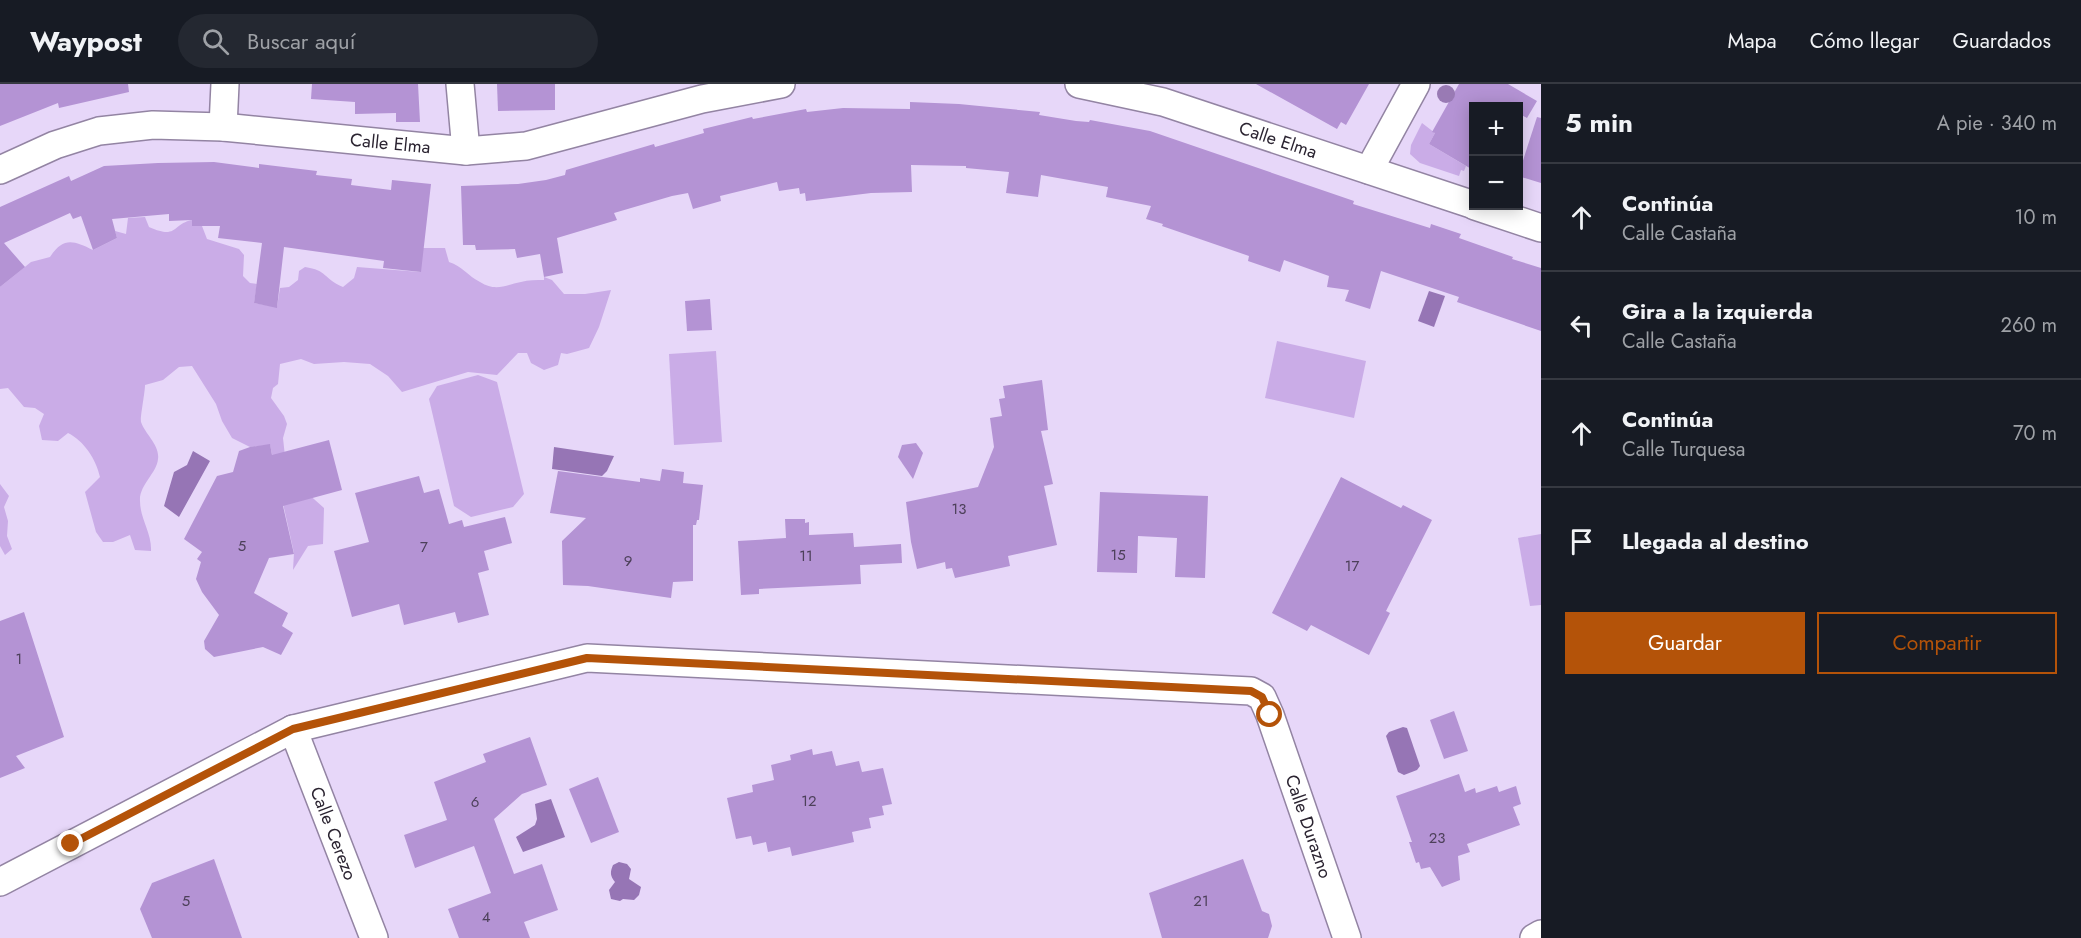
<!DOCTYPE html>
<html lang="es">
<meta charset="utf-8">
<style>
:root{--surface:#171b24;--page:#242831;--text:#f1f3f6;--muted:#9ea1a6;--line:#363941;--accent:#b45309}
body{margin:0;font-family:Jost,sans-serif;background:var(--page);color:var(--text)}
.controls{position:absolute;right:18px;top:18px;display:grid;overflow:hidden;border-radius:0px;box-shadow:0 3px 15px #0003}
.controls button{width:54px;height:54px;display:grid;place-items:center;padding:0;border:0;border-bottom:2px solid var(--line);background:var(--surface);color:var(--text);font:30px sans-serif}
.stop{position:absolute;width:18px;height:18px;margin:-14px;border:4px solid #b45309;border-radius:50%;background:#fff}
.stop.end{background:#b45309;border-color:#fff;box-shadow:0 2px 6px #0008}
.list{margin:0;padding:0;list-style:none}
h2{display:flex;justify-content:space-between;align-items:center;height:78px;margin:0;padding:0 24px;font-size:26px}
h2 small{font-size:20px;font-weight:400;color:var(--muted)}
.list li{display:grid;grid-template-columns:39px 1fr auto;gap:18px;align-items:center;box-sizing:border-box;height:108px;padding:0 24px;border-top:2px solid var(--line)}
.list b{display:block;font-size:22px;white-space:nowrap}
.list p{margin:0;font-size:20px;white-space:nowrap;color:var(--muted)}
.list em{font-size:20px;font-style:normal;color:var(--muted)}
.actions{display:flex;gap:12px;padding:18px 24px}
.actions a{flex:1;padding:14px 0;border:2px solid var(--accent);border-radius:0px;text-align:center;font-size:21px;color:var(--accent)}
.actions .main{background:var(--accent);color:#fff}
.icon{flex:none;width:33px;height:33px;fill:none;stroke:currentColor;stroke-width:2;stroke-linecap:round;stroke-linejoin:round}
.map{position:relative;flex:none;width:1541px;height:854px;overflow:hidden}
header{display:flex;align-items:center;gap:36px;box-sizing:border-box;height:84px;padding:0 30px;background:var(--surface);border-bottom:2px solid var(--line)}
header strong{font-size:28px}
nav{display:flex;gap:33px;margin-inline-start:auto;font-size:21px}
.search{width:420px;height:54px;background:var(--page);display:flex;align-items:center;gap:15px;box-sizing:border-box;padding:0 21px;border-radius:33px;color:var(--muted);font-size:22px}
main{display:flex}
aside{flex:1;background:var(--surface)}
.map>svg:first-child{display:block}
.green{fill:#caace7}
.water{fill:#9675b5}
.building{fill:#b493d4}
.lines{fill:none;stroke-linecap:round;stroke-linejoin:round}
.street-casing{stroke:#9384a3;stroke-width:30}
.street{stroke:#fff;stroke-width:27}
.tree{fill:#997ab4}
.route{stroke:#b45309;stroke-width:8}
.labels{text-anchor:middle;stroke-width:6;stroke-linejoin:round;paint-order:stroke}
.number-label{font-size:15px;fill:#4d405a}
.street-label{font-size:18px;fill:#2b2431;stroke:#f1e7fc}
</style>
<header>
<strong>Waypost</strong>
<div class="search"><svg class="icon" aria-label="search" viewBox="0 0 24 24"><circle cx="10" cy="10" r="6"/><path d="M15 15l6 6"/></svg>Buscar aquí</div>
<nav><a>Mapa</a><a>Cómo llegar</a><a>Guardados</a></nav>
</header>
<main>
<div class="map">
<svg width="1541" height="854" viewBox="0 0 1541 854">
<rect width="100%" height="100%" fill="#e7d7f9"/>
<g class="green">
<path d="M 1422,39 L 1435,49 L 1429,60 L 1466,82 L 1464,87 L 1461,86 L 1459,92 L 1420,79 L 1410,70 L 1411,61 Z"/>
<path d="M 145,133 L 149,143 C 178,156 172,140 192,136 L 192,142 L 202,142 L 207,155 L 239,165 L 244,171 L 243,192 L 250,199 L 257,200 L 254,219 L 277,223 L 280,204 L 289,203 L 298,196 L 299,187 L 305,183 C 327,186 324,195 343,203 L 354,194 L 357,183 L 420,188 L 423,164 L 445,164 L 449,178 C 462,182 468,192 480,198 C 496,208 505,201 521,198 C 528,196 537,196 544,196 L 544,193 L 552,196 L 564,210 L 585,210 L 611,206 L 599,243 L 589,264 L 567,270 L 561,269 L 558,281 L 544,286 L 531,279 L 527,269 L 518,269 L 497,291 L 468,288 L 402,308 L 388,292 L 370,280 L 344,278 L 314,280 L 301,275 L 280,280 L 278,300 L 273,304 L 271,314 L 284,332 L 287,340 L 283,354 L 287,391 L 324,424 L 323,460 L 308,462 L 293,486 L 294,469 L 270,361 L 250,363 L 232,354 L 222,337 L 216,320 L 192,282 L 179,283 L 163,296 L 145,301 C 145,309 140,333 141,338 C 145,350 160,361 158,375 C 157,389 139,401 140,417 C 140,435 152,449 151,467 L 135,466 L 130,451 L 113,458 L 103,458 L 96,448 L 85,408 L 100,393 C 96,375 84,357 68,349 L 58,357 L 42,356 L 39,342 L 44,330 L 35,324 L 24,323 L 8,304 L 0,305 L 0,203 L 31,178 L 50,173 C 63,153 73,156 93,166 L 117,154 L 115,147 L 126,150 L 128,134 Z"/>
<path d="M 1277,257 L 1366,277 L 1354,334 L 1265,314 Z"/>
<path d="M 716,267 L 722,358 L 674,361 L 669,270 Z"/>
<path d="M 478,291 L 497,298 L 524,410 L 513,423 L 471,433 L 454,422 L 429,315 L 437,302 Z"/>
<path d="M 0,400 L 9,412 L 4,423 L 8,437 L 7,452 L 12,465 L 5,471 L 0,462 Z"/>
<path d="M 1541,450 L 1541,521 L 1530,522 L 1518,454 Z"/>
</g>
<g class="water">
<path d="M 1429,207 L 1445,212 L 1434,243 L 1418,237 Z"/>
<path d="M 554,363 L 614,372 L 607,387 L 602,392 L 552,385 Z"/>
<path d="M 193,367 L 210,377 L 179,433 L 164,422 L 174,388 L 187,381 Z"/>
<path d="M 1403,643 L 1407,644 L 1420,682 L 1417,686 L 1404,691 L 1398,688 L 1386,652 L 1389,648 Z"/>
<path d="M 551,715 L 565,753 L 523,768 L 516,753 L 535,741 L 537,735 L 535,720 Z"/>
<path d="M 619,778 L 627,780 L 631,785 L 629,795 L 641,803 L 639,811 L 634,816 L 623,815 L 620,817 L 611,815 L 609,806 L 615,798 C 610,792 610,788 613,781 Z"/>
</g>
<g class="building">
<path d="M 0,0 L 128,0 L 129,8 L 59,24 L 58,19 L 0,42 Z"/>
<path d="M 312,0 L 418,0 L 420,38 L 396,38 L 396,29 L 355,30 L 355,18 L 311,15 Z"/>
<path d="M 497,0 L 555,0 L 555,26 L 498,27 Z"/>
<path d="M 1256,0 L 1369,0 L 1346,41 L 1341,38 L 1337,45 Z"/>
<path d="M 1459,0 L 1508,0 L 1537,17 L 1527,34 L 1518,29 L 1518,22 L 1473,22 L 1473,86 L 1429,60 L 1435,49 L 1432,48 Z"/>
<path d="M 910,18 L 959,20 L 1040,28 L 1039,31 L 1076,37 L 1089,38 L 1090,36 L 1150,47 L 1354,117 L 1353,120 L 1430,144 L 1431,140 L 1461,150 L 1459,154 L 1513,173 L 1512,175 L 1541,184 L 1541,247 L 1457,218 L 1459,213 L 1381,187 L 1370,225 L 1345,217 L 1349,206 L 1327,203 L 1329,192 L 1284,176 L 1280,188 L 1248,177 L 1249,172 L 1162,142 L 1163,140 L 1146,135 L 1151,122 L 1106,113 L 1108,103 L 1041,91 L 1038,113 L 1006,109 L 1009,88 L 966,84 L 966,82 L 911,81 L 912,108 L 871,109 L 806,117 L 805,109 L 800,110 L 799,104 L 779,107 L 777,98 L 720,112 L 721,117 L 693,125 L 688,109 L 672,112 L 614,129 L 617,136 L 557,154 L 563,189 L 544,193 L 540,170 L 517,174 L 515,165 L 476,166 L 475,161 L 463,161 L 461,102 L 518,100 L 546,96 L 565,91 L 566,86 L 654,60 L 655,63 L 704,49 L 703,45 L 752,33 L 753,35 L 806,25 L 807,28 L 843,24 L 910,25 Z"/>
<path d="M 1537,33 L 1541,34 L 1541,99 L 1518,92 Z"/>
<path d="M 158,79 L 214,78 L 259,84 L 259,80 L 317,87 L 316,91 L 352,95 L 351,101 L 391,106 L 392,96 L 431,100 L 421,188 L 383,184 L 384,177 L 284,163 L 277,224 L 254,219 L 262,159 L 218,154 L 220,142 L 192,142 L 192,136 L 169,137 L 169,130 L 112,135 L 117,154 L 93,166 L 81,132 L 73,135 L 70,129 L 4,159 L 25,183 L 0,203 L 0,123 L 69,92 L 71,97 L 104,82 Z"/>
<path d="M 710,215 L 712,246 L 687,247 L 685,217 Z"/>
<path d="M 1042,296 L 1048,346 L 1041,347 L 1053,400 L 1044,402 L 1057,461 L 1008,472 L 1010,482 L 955,494 L 952,484 L 946,485 L 945,478 L 917,485 L 911,458 L 906,418 L 978,403 L 994,363 L 990,334 L 1002,332 L 999,315 L 1005,314 L 1003,302 Z"/>
<path d="M 329,356 L 342,406 L 283,422 L 294,470 L 269,474 L 254,509 L 288,529 L 282,542 L 293,549 L 281,571 L 263,563 L 214,573 L 205,565 L 204,557 L 219,531 L 202,508 L 196,495 L 201,478 L 197,475 L 202,468 L 184,455 L 217,392 L 233,388 L 239,367 L 250,363 L 270,360 L 272,371 Z"/>
<path d="M 916,359 L 923,369 L 913,395 L 898,373 L 902,361 Z"/>
<path d="M 662,385 L 684,388 L 683,399 L 703,401 L 699,436 L 697,436 L 696,441 L 693,441 L 693,497 L 673,498 L 671,514 L 588,502 L 563,501 L 562,457 L 586,434 L 550,429 L 558,387 L 640,398 L 640,394 L 660,397 Z"/>
<path d="M 419,392 L 424,409 L 439,405 L 449,440 L 462,436 L 464,443 L 505,433 L 512,459 L 484,467 L 489,486 L 478,489 L 489,531 L 458,539 L 455,528 L 404,541 L 399,520 L 352,533 L 334,467 L 369,458 L 355,409 Z"/>
<path d="M 1341,393 L 1401,424 L 1403,421 L 1432,436 L 1386,527 L 1390,529 L 1369,571 L 1311,541 L 1307,547 L 1272,529 Z"/>
<path d="M 1100,408 L 1208,412 L 1205,494 L 1175,493 L 1177,454 L 1138,452 L 1137,489 L 1097,488 Z"/>
<path d="M 785,435 L 805,435 L 805,439 L 809,438 L 809,451 L 853,449 L 854,463 L 901,460 L 902,479 L 860,481 L 861,500 L 759,505 L 759,510 L 741,511 L 738,457 L 786,454 Z"/>
<path d="M 24,528 L 64,653 L 16,672 L 25,684 L 0,694 L 0,537 Z"/>
<path d="M 1454,627 L 1468,667 L 1444,675 L 1430,636 Z"/>
<path d="M 530,653 L 547,701 L 522,710 L 494,735 L 514,790 L 542,780 L 558,826 L 524,838 L 530,854 L 459,854 L 448,825 L 491,809 L 474,762 L 415,784 L 404,751 L 447,736 L 434,698 L 486,678 L 483,670 Z"/>
<path d="M 812,665 L 813,671 L 832,667 L 836,682 L 859,677 L 862,688 L 883,684 L 892,720 L 882,722 L 884,731 L 869,734 L 871,744 L 852,748 L 854,758 L 792,772 L 790,763 L 768,768 L 766,758 L 753,761 L 751,752 L 736,755 L 727,714 L 753,708 L 752,701 L 774,696 L 771,681 L 791,676 L 790,671 Z"/>
<path d="M 1459,690 L 1465,708 L 1475,704 L 1476,709 L 1497,702 L 1499,708 L 1516,702 L 1521,720 L 1513,723 L 1520,741 L 1467,760 L 1470,768 L 1458,772 L 1460,796 L 1442,803 L 1430,783 L 1421,785 L 1419,778 L 1416,779 L 1409,758 L 1412,758 L 1396,712 Z"/>
<path d="M 598,693 L 619,748 L 591,759 L 569,705 Z"/>
<path d="M 214,775 L 242,854 L 152,854 L 140,825 L 152,799 Z"/>
<path d="M 1243,775 L 1262,827 L 1269,830 L 1272,842 L 1268,854 L 1162,854 L 1149,809 Z"/>
</g>
<g class="lines">
<g class="street-casing">
<g id="street">
<path d="M 460,0 L 466,67"/>
<path id="s1" d="M 1079,0 L 1163,18 L 1474,121"/>
<path d="M 223,43 L 225,0"/>
<path id="s2" d="M 0,86 L 55,61 L 99,47 L 153,41 L 223,43 L 466,67 L 526,62 L 702,15 L 781,0"/>
<path d="M 1369,86 L 1416,0"/>
<path d="M 1475,122 L 1541,144"/>
<path id="s3" d="M 293,645 L 374,854"/>
<path id="s4" d="M 0,798 L 293,645 L 587,574 L 1251,607 L 1262,613 L 1270,631 L 1347,854"/>
<path d="M 1534,854 L 1541,850"/>
</g>
</g>
<use href="#street" class="street"/>
</g>
<circle class="tree" cx="1446" cy="10" r="9"/>
<g class="lines">
<path class="route" d="M 71,760 L 293,645 L 587,574 L 1251,607 L 1262,613 L 1270,631"/>
</g>
<g class="labels">
<g class="number-label">
<text x="959" y="430">13</text>
<text x="242" y="467">5</text>
<text x="424" y="468">7</text>
<text x="1118" y="476">15</text>
<text x="806" y="477">11</text>
<text x="628" y="482">9</text>
<text x="1352" y="487">17</text>
<text x="19" y="580">1</text>
<text x="809" y="722">12</text>
<text x="475" y="723">6</text>
<text x="1437" y="759">23</text>
<text x="186" y="822">5</text>
<text x="1201" y="822">21</text>
<text x="486" y="838">4</text>
</g>
<g class="street-label">
<text dy="6" stroke="none"><textPath href="#s1" startOffset="207">Calle Elma</textPath></text>
<text dy="6" stroke="none"><textPath href="#s2" startOffset="399">Calle Elma</textPath></text>
<text dy="6" stroke="none"><textPath href="#s4" startOffset="1448">Calle Durazno</textPath></text>
<text dy="6" stroke="none"><textPath href="#s3" startOffset="112">Calle Cerezo</textPath></text>
</g>
</g>
</svg>
<div class="controls">
<button>+</button>
<button>−</button>
</div>
<div class="stop" style="left:1270px;top:631px"></div>
<div class="stop end" style="left:71px;top:760px"></div>
</div>
<aside>
<h2>5 min<small>A pie · 340 m</small></h2>
<ul class="list">
<li><svg class="icon" aria-label="ahead" viewBox="0 0 24 24"><path d="M12 20V5M6 11l6-6 6 6"/></svg><div><b>Continúa</b><p>Calle Castaña</p></div><em>10 m</em></li>
<li><svg class="icon" aria-label="left" viewBox="0 0 24 24"><path d="M17 20v-9H6M10 6l-5 5 5 5"/></svg><div><b>Gira a la izquierda</b><p>Calle Castaña</p></div><em>260 m</em></li>
<li><svg class="icon" aria-label="ahead" viewBox="0 0 24 24"><path d="M12 20V5M6 11l6-6 6 6"/></svg><div><b>Continúa</b><p>Calle Turquesa</p></div><em>70 m</em></li>
<li><svg class="icon" aria-label="arrive" viewBox="0 0 24 24"><path d="M6 21V4h12l-3 4 3 4H6"/></svg><div><b>Llegada al destino</b></div></li>
</ul>
<div class="actions"><a class="main">Guardar</a><a>Compartir</a></div>
</aside>
</main>
